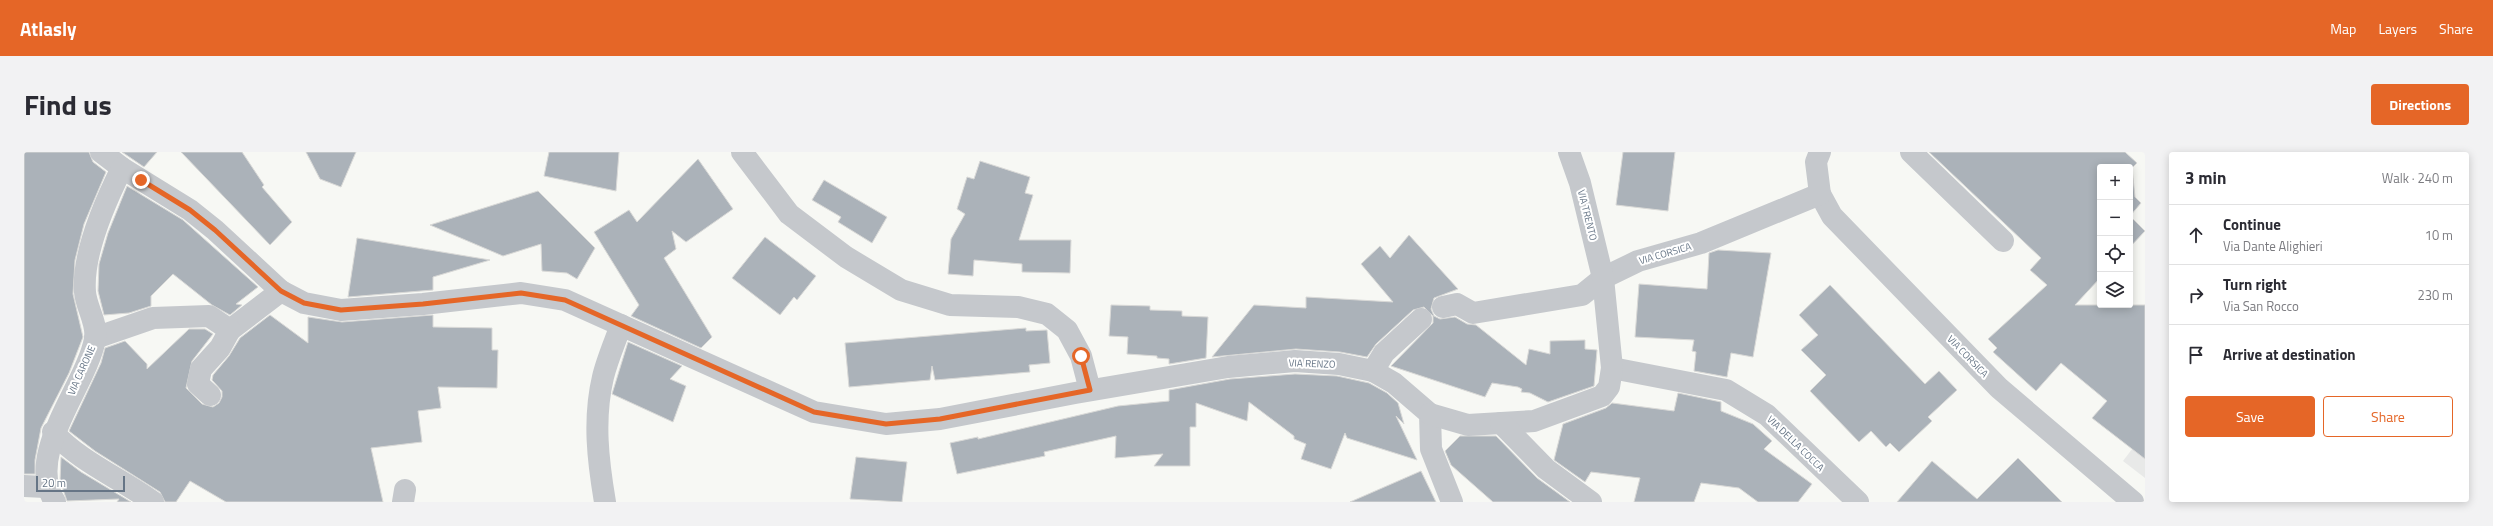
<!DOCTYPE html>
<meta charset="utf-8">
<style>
:root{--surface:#fff;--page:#f2f2f3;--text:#2b2b33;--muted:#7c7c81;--line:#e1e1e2;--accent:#e56627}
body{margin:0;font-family:"Titillium Web",sans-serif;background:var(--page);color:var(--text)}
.controls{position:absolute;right:12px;top:12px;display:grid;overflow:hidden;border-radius:4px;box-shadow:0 2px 10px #0003}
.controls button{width:36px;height:36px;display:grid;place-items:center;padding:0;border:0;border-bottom:1px solid var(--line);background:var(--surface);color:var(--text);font:20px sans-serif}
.scale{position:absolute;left:12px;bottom:10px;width:89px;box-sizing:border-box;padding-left:4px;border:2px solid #667586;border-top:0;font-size:11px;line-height:14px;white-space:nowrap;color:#667586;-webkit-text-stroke:3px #fff;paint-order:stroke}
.stop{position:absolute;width:12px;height:12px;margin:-9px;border:3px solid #e56627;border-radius:50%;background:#fff}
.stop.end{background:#e56627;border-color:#fff;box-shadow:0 1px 4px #0008}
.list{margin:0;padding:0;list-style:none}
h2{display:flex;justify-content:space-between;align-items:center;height:52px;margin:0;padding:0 16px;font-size:17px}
h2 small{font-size:13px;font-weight:400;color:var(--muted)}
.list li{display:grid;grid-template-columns:26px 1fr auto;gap:12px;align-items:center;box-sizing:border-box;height:60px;padding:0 16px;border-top:1px solid var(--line)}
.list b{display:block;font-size:15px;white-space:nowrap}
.list p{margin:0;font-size:13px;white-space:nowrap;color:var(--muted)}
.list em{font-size:13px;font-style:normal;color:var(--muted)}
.actions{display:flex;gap:8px;padding:12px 16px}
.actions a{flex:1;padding:9px 0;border:1px solid var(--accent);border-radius:4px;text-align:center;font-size:14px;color:var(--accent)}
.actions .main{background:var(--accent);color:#fff}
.icon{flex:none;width:22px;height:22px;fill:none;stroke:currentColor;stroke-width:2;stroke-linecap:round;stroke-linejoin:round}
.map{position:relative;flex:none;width:2121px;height:350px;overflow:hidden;border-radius:4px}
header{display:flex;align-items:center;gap:24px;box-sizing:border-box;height:56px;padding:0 20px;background:var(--accent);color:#fff}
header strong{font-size:19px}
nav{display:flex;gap:22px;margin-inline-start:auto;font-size:14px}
.intro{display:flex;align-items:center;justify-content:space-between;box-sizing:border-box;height:96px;padding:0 24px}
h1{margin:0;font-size:28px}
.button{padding:10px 18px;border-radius:4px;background:var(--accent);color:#fff;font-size:14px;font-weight:700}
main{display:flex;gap:24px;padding:0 24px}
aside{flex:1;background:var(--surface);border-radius:4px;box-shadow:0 2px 10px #0003}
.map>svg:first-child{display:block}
.built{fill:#e8e9e8}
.building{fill:#abb2b9;stroke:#d9d9d7}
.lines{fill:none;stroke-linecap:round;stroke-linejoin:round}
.minor{stroke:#c5c8cc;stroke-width:22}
.route{stroke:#e56627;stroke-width:5}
.labels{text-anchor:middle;stroke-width:4;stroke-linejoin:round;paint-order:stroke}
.street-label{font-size:10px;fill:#667586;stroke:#fff}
</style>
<header>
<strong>Atlasly</strong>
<nav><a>Map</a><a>Layers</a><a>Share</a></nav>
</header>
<div class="intro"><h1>Find us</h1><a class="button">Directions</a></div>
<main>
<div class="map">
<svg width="2121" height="350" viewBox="0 0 2121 350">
<rect width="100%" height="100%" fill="#f7f8f4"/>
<path class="built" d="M 2121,280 L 2121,326 L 2099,309 Z"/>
<g class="building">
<path d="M 0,0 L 65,0 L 69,10 L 82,20 L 60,72 L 51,108 L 49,142 L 59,185 L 45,221 L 17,276 L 11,308 L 11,322 L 0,322 Z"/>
<path d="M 98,0 L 133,0 L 120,15 Z"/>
<path d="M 157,0 L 218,0 L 240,33 L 238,35 L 268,70 L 246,93 Z"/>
<path d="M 282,0 L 332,0 L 317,35 L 296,27 Z"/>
<path d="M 525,0 L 595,0 L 592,39 L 520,24 Z"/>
<path d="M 1599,0 L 1651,0 L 1644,59 L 1592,53 Z"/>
<path d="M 1905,0 L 2101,0 L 2113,11 L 2108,16 L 2111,45 L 2117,51 L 2106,64 L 2121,79 L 2106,95 L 2106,15 L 2076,15 L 2076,126 L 2051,153 L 2121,153 L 2121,307 L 2068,266 L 2083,249 L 2037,211 L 2012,239 L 1969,200 L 1973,196 L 1964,187 L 2023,133 L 2006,118 L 2017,106 Z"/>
<path d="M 674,7 L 709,57 L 662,90 L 648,79 L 652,97 L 640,106 L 688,185 L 677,196 L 607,164 L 615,153 L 570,80 L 605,58 L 613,70 Z"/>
<path d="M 956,9 L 1006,25 L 1001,41 L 1009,43 L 995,88 L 1047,88 L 1046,121 L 998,120 L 998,112 L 950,108 L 949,124 L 924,122 L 927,87 L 941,62 L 933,57 L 943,25 L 950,27 Z"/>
<path d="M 800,28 L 863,65 L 848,91 L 814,70 L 817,65 L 788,48 Z"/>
<path d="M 103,34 L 159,68 L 234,135 L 212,152 L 218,153 L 206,163 L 188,153 L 149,122 L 127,144 L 127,154 L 105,161 L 80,163 L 74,139 L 75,112 L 84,81 Z"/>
<path d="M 514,39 L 571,96 L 553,127 L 543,121 L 518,119 L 517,92 L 479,104 L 406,73 Z"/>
<path d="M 1385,83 L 1434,137 L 1410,146 L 1407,157 L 1410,164 L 1416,167 L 1431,165 L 1443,172 L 1452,173 L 1502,213 L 1505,197 L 1526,202 L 1526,189 L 1561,188 L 1561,197 L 1573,198 L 1570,234 L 1524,250 L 1506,241 L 1497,240 L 1498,237 L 1494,235 L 1468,231 L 1461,245 L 1367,214 L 1409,171 L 1409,164 L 1400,155 L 1389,158 L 1352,192 L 1343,205 L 1316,200 L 1272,197 L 1188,205 L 1230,153 L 1282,156 L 1282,145 L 1369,150 L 1337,112 L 1356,94 L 1366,106 Z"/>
<path d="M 741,85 L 792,124 L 773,148 L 770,145 L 756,163 L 708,126 Z"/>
<path d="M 333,86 L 466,108 L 409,125 L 409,138 L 324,145 Z"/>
<path d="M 1694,98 L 1747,101 L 1729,205 L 1707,201 L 1703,225 L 1670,219 L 1672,200 L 1668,199 L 1670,188 L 1611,185 L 1615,132 L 1683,137 L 1685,101 Z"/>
<path d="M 1806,133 L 1901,232 L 1915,219 L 1933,238 L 1904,265 L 1908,269 L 1875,300 L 1866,291 L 1862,295 L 1847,279 L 1835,290 L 1786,239 L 1802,223 L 1777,198 L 1794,183 L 1775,163 Z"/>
<path d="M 1087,153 L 1126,154 L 1126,158 L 1158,159 L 1158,164 L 1184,165 L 1182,206 L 1145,212 L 1145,207 L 1133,206 L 1133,204 L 1103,202 L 1104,185 L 1085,184 Z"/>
<path d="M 246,163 L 284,191 L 284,165 L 318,170 L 409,163 L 409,175 L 468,176 L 468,198 L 474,198 L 473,236 L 414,235 L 417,256 L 394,259 L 398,290 L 347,296 L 359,350 L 202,350 L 166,329 L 152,350 L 141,350 L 136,340 L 71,299 L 45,279 L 77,211 L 81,196 L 101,189 L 123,212 L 123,217 L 165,177 L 181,177 L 189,182 L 168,209 L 162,236 L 178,252 L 189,255 L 195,251 L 198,245 L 198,239 L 188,228 L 189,223 L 205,204 L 216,186 Z"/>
<path d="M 1002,176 L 1002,179 L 1023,178 L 1026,211 L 1005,213 L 1006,220 L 911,228 L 908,214 L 906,228 L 825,235 L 821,191 Z"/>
<path d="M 604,190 L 658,214 L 646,227 L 662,234 L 649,270 L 588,242 Z"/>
<path d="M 1271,222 L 1313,224 L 1345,231 L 1363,241 L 1374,251 L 1380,272 L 1372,264 L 1393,308 L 1323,286 L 1321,281 L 1307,317 L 1277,307 L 1282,292 L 1270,287 L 1270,284 L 1225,250 L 1223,269 L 1172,251 L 1172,275 L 1166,275 L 1166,314 L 1130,314 L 1139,302 L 1091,306 L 1092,284 L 1020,300 L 1021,304 L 933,322 L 926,291 L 954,285 L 954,287 L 1094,254 L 1145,249 L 1145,238 L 1206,227 Z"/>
<path d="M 1654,241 L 1697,250 L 1697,259 L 1729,272 L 1748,289 L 1740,297 L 1788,332 L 1774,350 L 1734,350 L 1715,336 L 1677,331 L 1670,350 L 1610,350 L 1616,326 L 1567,320 L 1561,330 L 1530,308 L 1539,272 L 1582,256 L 1588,251 L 1650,259 Z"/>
<path d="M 1436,284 L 1472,284 L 1513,326 L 1546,350 L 1469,350 L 1427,313 L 1421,299 Z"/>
<path d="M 37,305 L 57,320 L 107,350 L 93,350 L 95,347 L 43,349 L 36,329 Z"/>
<path d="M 832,305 L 883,310 L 878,350 L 826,347 Z"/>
<path d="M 1994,306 L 2038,350 L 1873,350 L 1908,309 L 1953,347 Z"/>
<path d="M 1397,319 L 1412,350 L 1326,350 Z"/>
</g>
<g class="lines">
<g class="minor">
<path d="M 77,0 L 98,16 L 166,58 L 191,78 L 257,139 L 280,151 L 317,158 L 399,152 L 497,141 L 541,148 L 790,260 L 862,272 L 916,267 L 1051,241 L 1204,215 L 1271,209 L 1315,212 L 1349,219 L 1370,231 L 1406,262 L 1407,297 L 1428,350"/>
<path d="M 718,0 L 765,62 L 822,105 L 877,138 L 926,153 L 994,155 L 1023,162 L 1043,178 L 1057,204 L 1066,238"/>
<path d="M 1887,0 L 1979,89"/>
<path d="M 1796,42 L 1808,64 L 1975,236 L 2109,350"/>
<path d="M 1419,155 L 1433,152 L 1449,161 L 1558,143 L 1579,126 L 1614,109 L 1677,91 L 1796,42 L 1792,10 L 1796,0"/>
<path d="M 71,186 L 129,166 L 185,164 L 206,178 L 257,139"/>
<path d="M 1588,216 L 1702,238 L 1743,263 L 1834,350"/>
<path d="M 1349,219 L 1360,201 L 1397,167"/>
<path d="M 186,243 L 174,232 L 177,217 L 196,196 L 206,178"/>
<path d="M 1406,262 L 1444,273 L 1510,269 L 1578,244 L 1585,235 L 1588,216 L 1579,126 L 1556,31 L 1545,0"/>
<path d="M 1477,271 L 1522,317 L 1567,350"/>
<path d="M 29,280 C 56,310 96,326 129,350"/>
<path d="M 0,334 L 21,335"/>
<path d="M 31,350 C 0,302 62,235 71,187 C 74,172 62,155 61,140 C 58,102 81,50 98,16"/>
<path d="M 379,350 L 381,338"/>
<path d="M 581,350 C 574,309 569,267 579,225 C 583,208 591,190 597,173"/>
</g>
</g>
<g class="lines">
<path class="route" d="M 117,28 L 166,58 L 191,78 L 257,139 L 280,151 L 317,158 L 399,152 L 497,141 L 541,148 L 790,260 L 862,272 L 916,267 L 1066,238 L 1057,204"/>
</g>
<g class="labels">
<g class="street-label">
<text transform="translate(1564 63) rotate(76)" y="4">VIA TRENTO</text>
<text transform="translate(1641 101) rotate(-16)" y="4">VIA CORSICA</text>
<text transform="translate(1944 204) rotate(46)" y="4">VIA CORSICA</text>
<text transform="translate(1288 211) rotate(2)" y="4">VIA RENZO</text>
<text transform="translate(57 218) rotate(-66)" y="4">VIA CARONE</text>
<text transform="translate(1772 291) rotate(44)" y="4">VIA DELLA COCCA</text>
</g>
</g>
</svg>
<div class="controls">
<button>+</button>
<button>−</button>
<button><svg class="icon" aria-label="locate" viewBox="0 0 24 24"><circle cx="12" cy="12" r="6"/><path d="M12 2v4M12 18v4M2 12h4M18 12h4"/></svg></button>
<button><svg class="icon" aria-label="layers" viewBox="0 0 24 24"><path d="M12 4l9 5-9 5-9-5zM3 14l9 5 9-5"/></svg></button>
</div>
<div class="scale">20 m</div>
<div class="stop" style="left:1057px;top:204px"></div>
<div class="stop end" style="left:117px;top:28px"></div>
</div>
<aside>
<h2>3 min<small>Walk · 240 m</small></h2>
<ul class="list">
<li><svg class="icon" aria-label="ahead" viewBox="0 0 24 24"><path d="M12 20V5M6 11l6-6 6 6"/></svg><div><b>Continue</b><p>Via Dante Alighieri</p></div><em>10 m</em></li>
<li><svg class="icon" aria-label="right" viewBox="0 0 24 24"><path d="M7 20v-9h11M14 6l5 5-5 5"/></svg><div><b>Turn right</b><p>Via San Rocco</p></div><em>230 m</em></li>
<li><svg class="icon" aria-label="arrive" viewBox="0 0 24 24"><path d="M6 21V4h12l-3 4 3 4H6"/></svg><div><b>Arrive at destination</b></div></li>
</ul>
<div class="actions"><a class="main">Save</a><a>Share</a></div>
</aside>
</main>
